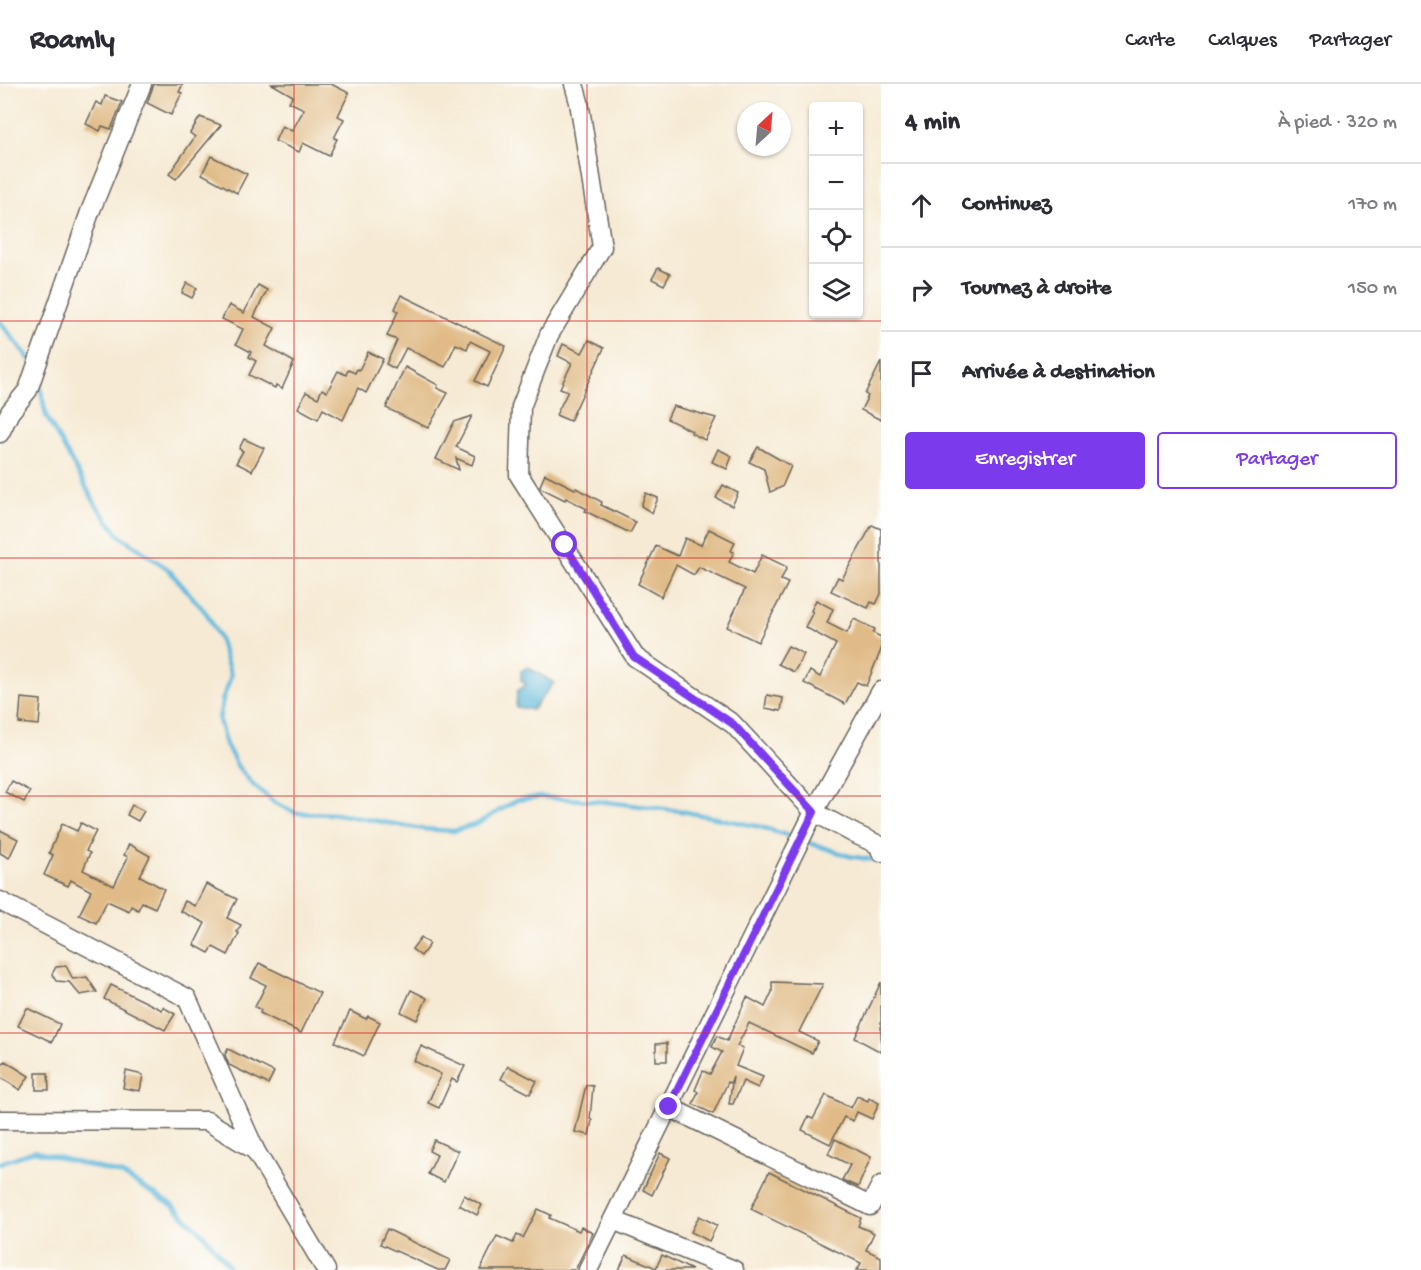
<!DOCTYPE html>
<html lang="fr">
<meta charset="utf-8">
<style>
:root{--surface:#fff;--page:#f2f2f3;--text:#2b2b33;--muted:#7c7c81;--line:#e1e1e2;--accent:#7c3aed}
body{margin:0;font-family:"Gochi Hand",sans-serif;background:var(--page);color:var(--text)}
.controls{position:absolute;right:18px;top:18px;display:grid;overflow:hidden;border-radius:6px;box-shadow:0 2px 4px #0004}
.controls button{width:54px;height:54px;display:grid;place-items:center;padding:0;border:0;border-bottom:2px solid var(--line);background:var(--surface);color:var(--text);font:30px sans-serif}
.compass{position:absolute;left:737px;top:18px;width:54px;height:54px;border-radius:50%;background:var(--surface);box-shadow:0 2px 4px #0004;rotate:26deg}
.stop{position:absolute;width:18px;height:18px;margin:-14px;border:4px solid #7c3aed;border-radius:50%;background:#fff}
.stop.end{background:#7c3aed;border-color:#fff;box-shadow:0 2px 6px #0008}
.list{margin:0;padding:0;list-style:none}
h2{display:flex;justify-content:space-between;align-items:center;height:78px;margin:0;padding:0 24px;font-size:26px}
h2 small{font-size:20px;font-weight:400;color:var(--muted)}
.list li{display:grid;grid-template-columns:39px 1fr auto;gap:18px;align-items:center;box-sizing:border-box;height:84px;padding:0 24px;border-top:2px solid var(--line)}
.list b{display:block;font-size:22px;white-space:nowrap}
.list em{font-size:20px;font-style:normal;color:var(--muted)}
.actions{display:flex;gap:12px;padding:18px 24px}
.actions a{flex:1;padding:14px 0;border:2px solid var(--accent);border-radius:6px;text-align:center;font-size:21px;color:var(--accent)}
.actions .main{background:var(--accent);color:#fff}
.icon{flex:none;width:33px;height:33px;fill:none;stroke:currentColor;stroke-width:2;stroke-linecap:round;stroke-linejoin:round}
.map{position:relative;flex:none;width:881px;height:1186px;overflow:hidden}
header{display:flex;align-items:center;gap:36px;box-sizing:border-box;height:84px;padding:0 30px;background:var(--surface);border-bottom:2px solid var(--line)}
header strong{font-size:28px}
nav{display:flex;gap:33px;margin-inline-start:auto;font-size:21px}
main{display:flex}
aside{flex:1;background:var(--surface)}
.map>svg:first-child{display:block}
.water{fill:#5db7db;stroke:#3c6a7c;stroke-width:1.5}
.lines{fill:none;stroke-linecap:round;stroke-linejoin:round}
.stream{stroke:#5db7db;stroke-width:4.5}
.building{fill:#e0bb87}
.minor-casing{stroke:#68645c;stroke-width:21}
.minor{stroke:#fff;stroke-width:18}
.route{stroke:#7c3aed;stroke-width:8}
.grid{fill:none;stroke:#d62828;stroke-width:1.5;stroke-opacity:0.55}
</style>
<header>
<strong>Roamly</strong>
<nav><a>Carte</a><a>Calques</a><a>Partager</a></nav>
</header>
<main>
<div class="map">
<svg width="881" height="1186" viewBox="0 0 881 1186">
<rect width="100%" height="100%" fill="#fdfcf7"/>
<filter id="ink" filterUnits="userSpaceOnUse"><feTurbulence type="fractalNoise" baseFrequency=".0167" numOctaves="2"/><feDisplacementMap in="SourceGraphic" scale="12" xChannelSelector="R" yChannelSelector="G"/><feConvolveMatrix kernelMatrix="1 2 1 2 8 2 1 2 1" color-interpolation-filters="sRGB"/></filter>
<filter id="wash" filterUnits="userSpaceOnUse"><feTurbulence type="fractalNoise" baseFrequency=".008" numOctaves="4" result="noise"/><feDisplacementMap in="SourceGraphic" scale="24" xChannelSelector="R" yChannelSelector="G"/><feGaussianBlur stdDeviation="1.35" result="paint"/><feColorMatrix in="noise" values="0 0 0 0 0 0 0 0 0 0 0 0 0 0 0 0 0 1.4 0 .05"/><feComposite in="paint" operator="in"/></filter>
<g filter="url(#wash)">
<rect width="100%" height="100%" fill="#f6ead4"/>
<path class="water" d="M 528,583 L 554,599 L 532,626 L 516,623 L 517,607 L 526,601 L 521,596 L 521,587 Z"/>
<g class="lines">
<g class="stream">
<path d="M 0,238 L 32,278"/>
<path d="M 39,296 L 46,332 L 96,421 L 119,451 L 168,485 L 207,530 L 219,554 L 231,592 L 223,614 L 219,636 L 226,661 L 238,683 L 253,701 L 275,719 L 296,729 L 337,730 L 423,745 L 454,747 L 477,740 L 517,716 L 540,713 L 607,718 L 681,727 L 761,743 L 796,754"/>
<path d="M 804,757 L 849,772 L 881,777"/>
<path d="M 0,1079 L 34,1067 L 121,1090 L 172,1121 L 204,1151 L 226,1178 L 230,1186"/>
</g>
</g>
<g id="blocks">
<g class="building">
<path d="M 154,0 L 183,0 L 179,8 L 182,9 L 171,31 L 147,19 Z"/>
<path d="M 272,0 L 331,0 L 349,9 L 338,32 L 344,35 L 334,54 L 337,55 L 329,72 L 303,59 L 299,68 L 275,57 L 282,42 L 292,47 L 304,25 L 289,18 L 293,12 Z"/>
<path d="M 105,12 L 122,18 L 111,45 L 102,42 L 100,47 L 86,40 L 96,18 L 102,21 Z"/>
<path d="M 200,33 L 221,41 L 176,95 L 169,90 L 195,53 L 190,49 Z"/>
<path d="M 211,72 L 247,90 L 237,109 L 202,90 Z"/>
<path d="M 658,184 L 670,190 L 664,201 L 652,195 Z"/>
<path d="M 187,199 L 197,204 L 192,214 L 182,209 Z"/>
<path d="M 258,201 L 267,206 L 254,233 L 275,244 L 266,262 L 294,278 L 282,305 L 276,301 L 275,304 L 249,291 L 256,277 L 249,273 L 251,268 L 236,260 L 243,245 L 222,235 L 229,221 L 244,229 Z"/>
<path d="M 401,211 L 506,262 L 487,303 L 475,297 L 490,267 L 470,257 L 467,265 L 456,260 L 445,283 L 406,264 L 395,285 L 386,280 L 397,256 L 387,252 L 398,227 L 395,225 Z"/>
<path d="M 589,256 L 604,264 L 570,337 L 556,331 L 568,307 L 560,304 L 572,279 L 558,272 L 563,260 L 582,269 Z"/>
<path d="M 368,268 L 383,275 L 366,309 L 358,304 L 343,336 L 323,325 L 318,335 L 298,324 L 306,308 L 318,314 L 322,305 L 327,308 L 338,287 L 346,291 L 348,286 L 355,289 L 357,285 L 359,286 Z"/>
<path d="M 881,278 L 881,336 L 861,326 L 868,312 L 865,310 Z"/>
<path d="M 405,283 L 438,301 L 437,304 L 448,309 L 428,344 L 386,324 Z"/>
<path d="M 673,322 L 716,334 L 705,356 L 691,349 L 692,347 L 667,335 Z"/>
<path d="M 472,332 L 456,363 L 475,372 L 472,381 L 456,374 L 459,386 L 436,375 L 454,338 Z"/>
<path d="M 244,355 L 264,364 L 252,387 L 236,379 L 243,367 L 239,365 Z"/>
<path d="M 758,363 L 791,382 L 782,403 L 770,408 L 764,385 L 749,378 Z"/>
<path d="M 718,365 L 732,372 L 727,385 L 712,378 Z"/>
<path d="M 545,390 L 575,405 L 576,404 L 602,418 L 601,421 L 636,438 L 630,449 L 585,427 L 587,425 L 566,414 L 565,416 L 541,404 L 540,402 Z"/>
<path d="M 723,401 L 738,409 L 732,422 L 716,414 Z"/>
<path d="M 646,409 L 658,414 L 652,429 L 641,422 Z"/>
<path d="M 872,441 L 881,445 L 881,510 L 876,520 L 871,518 L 868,524 L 831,507 L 838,493 L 842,495 Z"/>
<path d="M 709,445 L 735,458 L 731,467 L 734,468 L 729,478 L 753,490 L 762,471 L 787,483 L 781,496 L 788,499 L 758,558 L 727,543 L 745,505 L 699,483 L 694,491 L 676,481 L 661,513 L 638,500 L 656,462 L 678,472 L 685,454 L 701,461 Z"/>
<path d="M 816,516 L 833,525 L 827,539 L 847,549 L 854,535 L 875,545 L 873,549 L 881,553 L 881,566 L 866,602 L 857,598 L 845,620 L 804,599 L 810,587 L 820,593 L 836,560 L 805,543 L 813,528 L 811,527 Z"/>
<path d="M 788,562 L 804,570 L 794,588 L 778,580 Z"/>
<path d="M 767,611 L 783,614 L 781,627 L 765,624 Z"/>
<path d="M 21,614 L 41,616 L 39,641 L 19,639 Z"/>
<path d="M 11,697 L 30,707 L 24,718 L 5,708 Z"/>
<path d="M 132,721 L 144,727 L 138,737 L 127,731 Z"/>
<path d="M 81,739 L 96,747 L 86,767 L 90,769 L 83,786 L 114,802 L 128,773 L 124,771 L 129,760 L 150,772 L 140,792 L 164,805 L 155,824 L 142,818 L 138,826 L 131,822 L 129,827 L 107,817 L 96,839 L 79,831 L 91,807 L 71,796 L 68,802 L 44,791 L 53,771 L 49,769 L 62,740 L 77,747 Z"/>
<path d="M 0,746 L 18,755 L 9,774 L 0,769 Z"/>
<path d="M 206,800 L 237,815 L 227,834 L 241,841 L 237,848 L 239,849 L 228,871 L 213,863 L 209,869 L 194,861 L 205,839 L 180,827 L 185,817 L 195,822 Z"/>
<path d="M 421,853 L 430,860 L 421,872 L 412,865 Z"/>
<path d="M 259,879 L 320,909 L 301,949 L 260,929 L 261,926 L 255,923 L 266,901 L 251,894 Z"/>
<path d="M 66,882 L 73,895 L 87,893 L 97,908 L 80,911 L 69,898 L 56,897 L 52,890 L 56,883 Z"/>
<path d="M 772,898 L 823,900 L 799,948 L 818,957 L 812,969 L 749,939 L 737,962 L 743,964 L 736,982 L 763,993 L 758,1004 L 743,997 L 733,1020 L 729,1020 L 733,993 L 730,999 L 728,998 L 713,1030 L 693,1020 L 698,1008 L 695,1006 L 703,987 L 710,990 L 722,968 L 712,963 L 717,952 L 727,957 L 747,913 L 765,923 L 772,908 Z"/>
<path d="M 881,898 L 881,968 L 855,954 Z"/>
<path d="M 111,901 L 162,926 L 163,923 L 175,930 L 165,946 L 104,915 Z"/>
<path d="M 411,906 L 427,914 L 417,936 L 401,928 Z"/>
<path d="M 27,924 L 60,940 L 52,958 L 18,942 Z"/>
<path d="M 350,927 L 366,935 L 368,932 L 380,938 L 364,972 L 335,958 Z"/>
<path d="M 667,959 L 667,977 L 656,977 L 656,960 Z"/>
<path d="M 421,962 L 465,982 L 457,998 L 452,995 L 439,1024 L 428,1019 L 441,990 L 414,977 Z"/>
<path d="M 228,965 L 274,988 L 268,1000 L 229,981 L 225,971 Z"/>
<path d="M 5,977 L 29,992 L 20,1006 L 0,993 L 0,984 Z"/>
<path d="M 508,982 L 537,997 L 530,1010 L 501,995 Z"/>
<path d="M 126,987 L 143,991 L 140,1007 L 123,1004 Z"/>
<path d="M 36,989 L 48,989 L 49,1006 L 36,1006 Z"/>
<path d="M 586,1001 L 593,1002 L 590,1035 L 592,1036 L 589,1051 L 575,1048 Z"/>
<path d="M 826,1011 L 851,1024 L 857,1012 L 868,1017 L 869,1014 L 879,1019 L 872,1035 L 857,1028 L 853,1037 L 844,1033 L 830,1060 L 802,1046 L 808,1033 L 813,1035 Z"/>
<path d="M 835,1055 L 871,1073 L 858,1103 L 842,1096 L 850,1081 L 828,1070 Z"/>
<path d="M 434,1056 L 458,1067 L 444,1098 L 428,1090 L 437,1071 L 429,1067 Z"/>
<path d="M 660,1069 L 670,1074 L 652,1111 L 643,1106 Z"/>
<path d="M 769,1088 L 861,1134 L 858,1142 L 874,1149 L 866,1166 L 881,1173 L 881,1186 L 857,1186 L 861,1179 L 751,1125 Z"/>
<path d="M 464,1111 L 482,1121 L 477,1131 L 459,1121 Z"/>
<path d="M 538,1125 L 551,1131 L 549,1134 L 579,1147 L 581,1143 L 593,1149 L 575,1186 L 480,1186 L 497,1152 L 513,1159 L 517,1151 L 523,1154 Z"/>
<path d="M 699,1132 L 717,1141 L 709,1157 L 691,1148 Z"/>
<path d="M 387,1145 L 450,1176 L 445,1186 L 438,1186 L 380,1160 Z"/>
<path d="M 626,1171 L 656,1184 L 662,1171 L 692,1186 L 619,1186 Z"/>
</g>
</g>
</g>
<g filter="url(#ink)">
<use href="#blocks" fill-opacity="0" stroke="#68645c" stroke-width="1.5"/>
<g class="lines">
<g class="minor-casing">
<g id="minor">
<path d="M 574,0 L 579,18 L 602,163 L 549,251 L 521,323 L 519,391 L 635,573 L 733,640 L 814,728 L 855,750 L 879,761 L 881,768"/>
<path d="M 0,349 L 10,328 L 28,306 L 90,128 L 142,0"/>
<path d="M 0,817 L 187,914 L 255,1066 L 326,1186"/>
<path d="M 669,1023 L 870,1122 L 881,1101"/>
<path d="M 0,1036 L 207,1037 L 255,1066"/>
<path d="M 613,1136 L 734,1186"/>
<path d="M 588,1186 L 814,728 L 881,607"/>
</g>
</g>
<use href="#minor" class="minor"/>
</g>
</g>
<g class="lines" filter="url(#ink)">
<path class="route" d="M 565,461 L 634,573 L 733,640 L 814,728 L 669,1023"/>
</g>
<path class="grid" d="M 294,0 L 294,1186M 587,0 L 587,1186M 0,237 L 881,237M 0,474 L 881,474M 0,712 L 881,712M 0,949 L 881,949"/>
</svg>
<div class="controls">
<button>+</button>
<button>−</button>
<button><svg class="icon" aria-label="locate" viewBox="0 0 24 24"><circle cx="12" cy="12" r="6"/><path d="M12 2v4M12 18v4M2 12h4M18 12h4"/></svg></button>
<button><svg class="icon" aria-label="layers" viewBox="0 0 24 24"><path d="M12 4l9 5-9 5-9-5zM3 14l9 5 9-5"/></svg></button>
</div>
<svg class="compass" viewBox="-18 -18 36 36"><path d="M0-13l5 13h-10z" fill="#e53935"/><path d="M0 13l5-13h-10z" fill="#7c7c81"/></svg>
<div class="stop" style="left:565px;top:461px"></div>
<div class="stop end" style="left:669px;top:1023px"></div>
</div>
<aside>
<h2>4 min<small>À pied · 320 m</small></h2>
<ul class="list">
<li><svg class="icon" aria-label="ahead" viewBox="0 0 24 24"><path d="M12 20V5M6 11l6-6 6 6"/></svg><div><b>Continuez</b></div><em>170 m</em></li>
<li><svg class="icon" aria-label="right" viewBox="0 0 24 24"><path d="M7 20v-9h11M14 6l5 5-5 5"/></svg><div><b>Tournez à droite</b></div><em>150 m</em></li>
<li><svg class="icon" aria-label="arrive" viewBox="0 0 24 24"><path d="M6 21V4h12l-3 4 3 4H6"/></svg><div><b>Arrivée à destination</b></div></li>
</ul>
<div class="actions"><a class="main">Enregistrer</a><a>Partager</a></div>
</aside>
</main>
